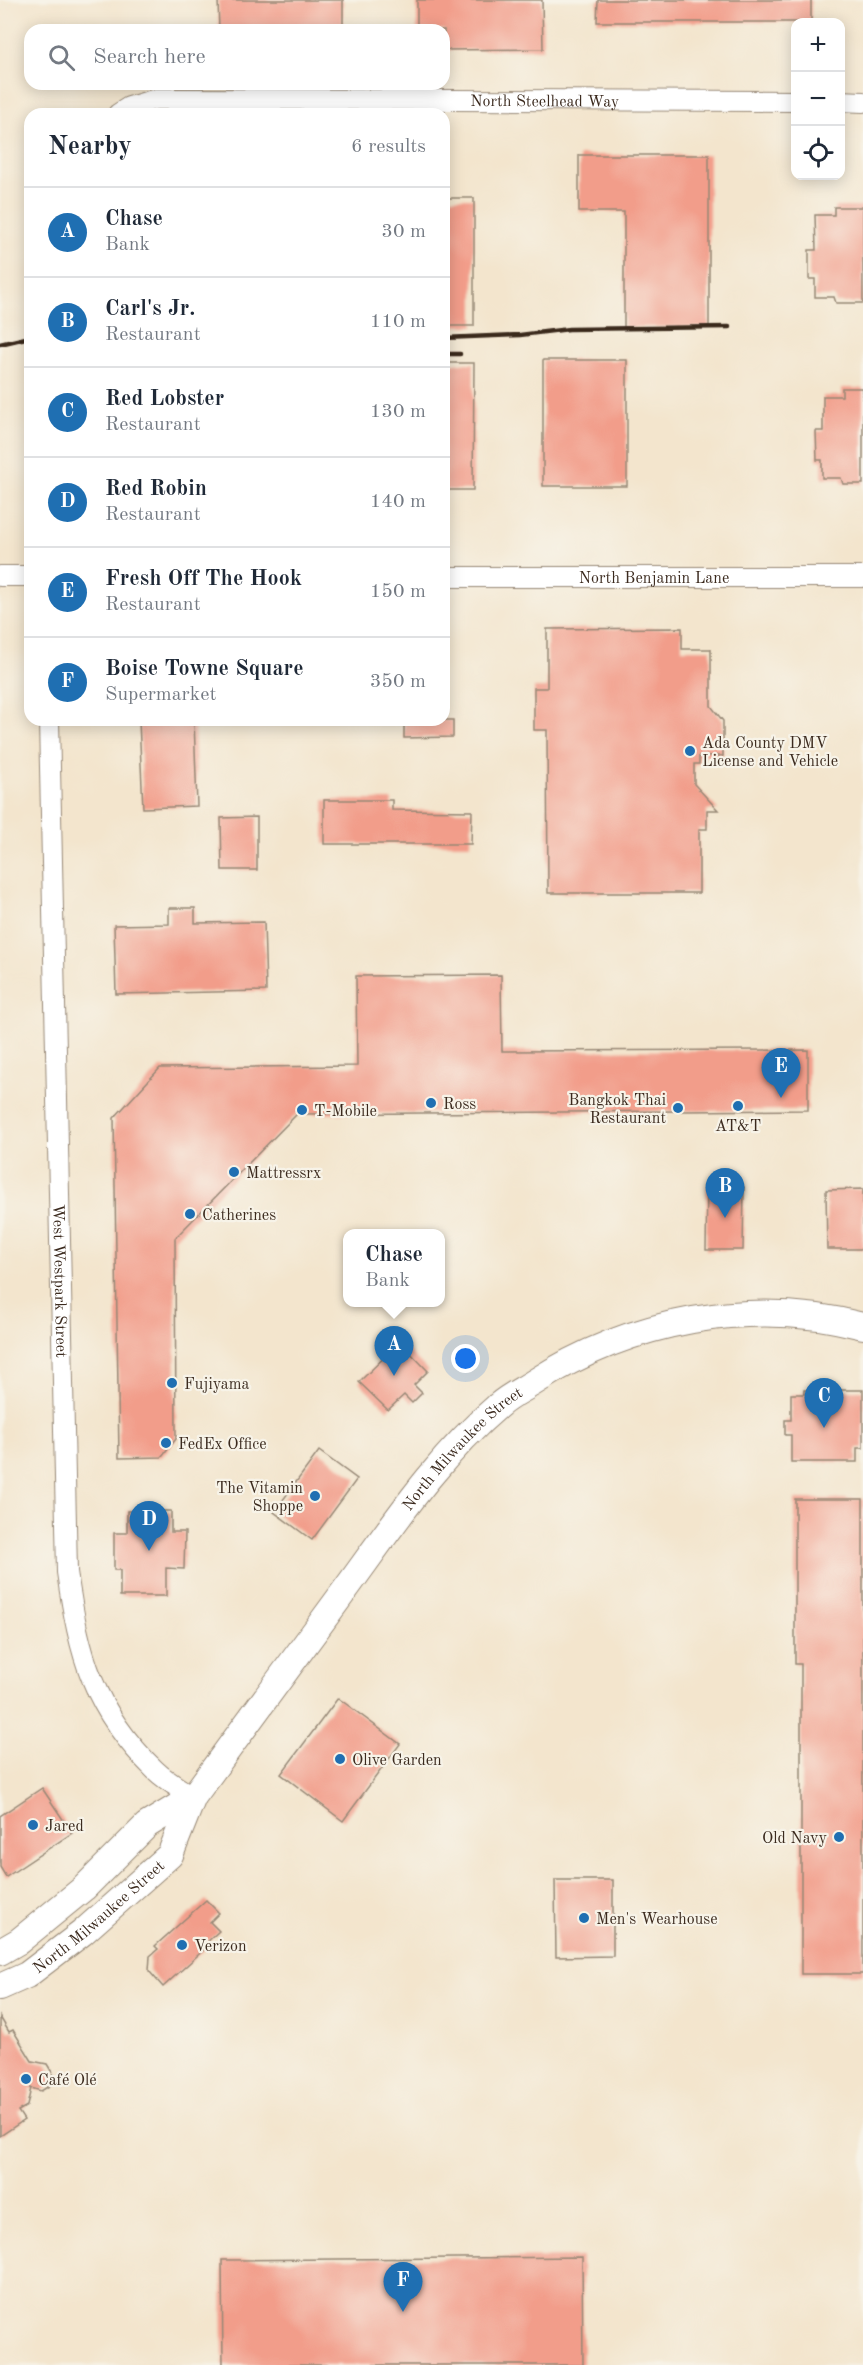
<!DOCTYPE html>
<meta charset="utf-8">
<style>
:root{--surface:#fff;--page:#f6f6f7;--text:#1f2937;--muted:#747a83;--line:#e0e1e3;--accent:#1f6fb2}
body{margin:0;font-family:"Old Standard TT",serif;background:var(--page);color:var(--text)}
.controls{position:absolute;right:18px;top:18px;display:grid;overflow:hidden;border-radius:12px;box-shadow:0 3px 15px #0003}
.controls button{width:54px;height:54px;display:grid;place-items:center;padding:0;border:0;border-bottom:2px solid var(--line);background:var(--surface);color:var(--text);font:30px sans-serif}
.you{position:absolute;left:466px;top:1359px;width:21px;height:21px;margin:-15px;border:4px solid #fff;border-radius:50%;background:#1a73e8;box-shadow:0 0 0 9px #1a73e833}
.badge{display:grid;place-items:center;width:39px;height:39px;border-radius:50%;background:var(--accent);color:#fff;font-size:20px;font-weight:700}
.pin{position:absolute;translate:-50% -50px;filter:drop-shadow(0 2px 3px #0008)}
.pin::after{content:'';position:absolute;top:32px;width:21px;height:18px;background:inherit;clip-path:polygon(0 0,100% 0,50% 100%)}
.popup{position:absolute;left:343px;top:1229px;width:102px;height:78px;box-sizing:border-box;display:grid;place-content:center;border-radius:12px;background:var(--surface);filter:drop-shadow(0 2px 4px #0005);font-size:20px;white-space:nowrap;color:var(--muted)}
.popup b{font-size:22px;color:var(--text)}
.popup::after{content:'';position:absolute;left:50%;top:100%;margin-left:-12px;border:12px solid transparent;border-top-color:var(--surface)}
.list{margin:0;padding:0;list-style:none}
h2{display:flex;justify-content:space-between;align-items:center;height:78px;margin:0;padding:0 24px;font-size:26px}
h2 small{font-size:20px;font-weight:400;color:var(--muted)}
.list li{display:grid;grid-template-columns:39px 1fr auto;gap:18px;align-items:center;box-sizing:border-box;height:90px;padding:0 24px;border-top:2px solid var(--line)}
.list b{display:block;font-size:22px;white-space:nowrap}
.list p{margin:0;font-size:20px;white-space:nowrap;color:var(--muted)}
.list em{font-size:20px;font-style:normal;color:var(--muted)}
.icon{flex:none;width:33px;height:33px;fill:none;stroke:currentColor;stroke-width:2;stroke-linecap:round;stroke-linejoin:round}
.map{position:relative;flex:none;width:863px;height:2365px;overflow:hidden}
.search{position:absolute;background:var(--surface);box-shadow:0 3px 15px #0003;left:24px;top:24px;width:426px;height:66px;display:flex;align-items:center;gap:15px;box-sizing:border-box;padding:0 21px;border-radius:18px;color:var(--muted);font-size:22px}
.panel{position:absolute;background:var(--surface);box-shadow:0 3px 15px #0003;left:24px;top:108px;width:426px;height:618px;border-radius:18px}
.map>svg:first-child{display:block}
.building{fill:#f29d8a}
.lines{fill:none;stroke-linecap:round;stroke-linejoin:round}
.tertiary-casing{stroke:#978876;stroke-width:22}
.primary-casing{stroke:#978876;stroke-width:28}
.tertiary{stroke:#fff;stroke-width:20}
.primary{stroke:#fff;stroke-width:26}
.rail{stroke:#3b2a1e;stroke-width:4.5}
.poi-dot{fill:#1f6fb2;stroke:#f7f3e8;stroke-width:2}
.labels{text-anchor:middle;stroke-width:4.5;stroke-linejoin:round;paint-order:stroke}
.street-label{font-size:16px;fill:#3b2a1e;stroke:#f7f3e8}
.poi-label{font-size:16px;fill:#3b2a1e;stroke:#f7f3e8;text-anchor:start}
</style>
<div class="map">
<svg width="863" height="2365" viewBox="0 0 863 2365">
<rect width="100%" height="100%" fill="#f7f3e8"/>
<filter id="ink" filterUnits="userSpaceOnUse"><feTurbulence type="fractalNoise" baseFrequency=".0167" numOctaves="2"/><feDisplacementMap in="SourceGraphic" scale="12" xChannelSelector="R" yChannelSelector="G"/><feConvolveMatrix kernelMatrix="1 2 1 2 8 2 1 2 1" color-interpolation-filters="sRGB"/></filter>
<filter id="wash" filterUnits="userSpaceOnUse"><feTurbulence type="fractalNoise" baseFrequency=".008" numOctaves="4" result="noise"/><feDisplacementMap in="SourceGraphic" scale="24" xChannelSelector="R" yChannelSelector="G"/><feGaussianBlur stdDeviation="1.35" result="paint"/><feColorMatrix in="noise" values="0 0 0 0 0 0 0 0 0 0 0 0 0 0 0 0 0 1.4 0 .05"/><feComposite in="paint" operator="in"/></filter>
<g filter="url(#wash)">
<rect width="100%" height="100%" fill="#f3e5cd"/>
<g id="blocks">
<g class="building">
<path d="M 218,0 L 343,0 L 343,30 L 219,30 Z"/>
<path d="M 417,0 L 542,0 L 543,49 L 444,50 L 444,30 L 417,30 Z"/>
<path d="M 598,0 L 811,0 L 811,22 L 597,22 Z"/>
<path d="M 579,155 L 709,155 L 709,327 L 624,327 L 624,212 L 579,212 Z"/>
<rect x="444" y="198" width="30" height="128"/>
<path d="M 834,207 L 863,207 L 863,303 L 836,303 L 834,297 L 815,297 L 815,279 L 809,279 L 809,250 L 816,250 L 815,215 L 834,215 Z"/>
<rect x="543" y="360" width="84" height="126"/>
<path d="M 444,363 L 474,363 L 473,490 L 444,490 Z"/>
<path d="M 842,388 L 863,388 L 863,484 L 843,484 L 841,478 L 822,478 L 822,460 L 817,460 L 816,431 L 823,431 L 823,396 L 842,396 Z"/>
<path d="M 682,628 L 682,649 L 711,649 L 711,706 L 723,721 L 723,756 L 699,756 L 699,764 L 694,764 L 694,784 L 718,810 L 707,810 L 707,829 L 699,829 L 699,893 L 548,893 L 547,730 L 534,730 L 534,688 L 547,688 L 547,629 Z"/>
<path d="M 194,720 L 197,806 L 143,808 L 139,721 Z"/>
<path d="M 404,720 L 453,720 L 453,737 L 404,738 Z"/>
<path d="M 324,800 L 392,800 L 392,810 L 472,811 L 471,844 L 324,844 Z"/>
<path d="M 257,817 L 257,870 L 222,870 L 221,818 Z"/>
<path d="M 169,908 L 195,908 L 195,923 L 264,922 L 266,991 L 116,994 L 114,925 L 169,924 Z"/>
<path d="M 501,975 L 502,1051 L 808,1050 L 808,1110 L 297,1114 L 175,1238 L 176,1439 L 162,1457 L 119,1458 L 114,1118 L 160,1068 L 357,1066 L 356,976 Z"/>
<path d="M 707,1186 L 744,1187 L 743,1250 L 706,1250 Z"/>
<path d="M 863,1189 L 863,1249 L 827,1249 L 826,1190 Z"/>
<path d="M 400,1342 L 428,1371 L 414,1385 L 422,1393 L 412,1403 L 404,1395 L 388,1410 L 359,1382 Z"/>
<path d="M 804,1390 L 863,1390 L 863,1448 L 857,1448 L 857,1462 L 791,1462 L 791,1435 L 785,1435 L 785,1420 L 791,1420 L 791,1394 L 804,1394 Z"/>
<path d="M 319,1451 L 357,1479 L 312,1540 L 274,1512 Z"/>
<path d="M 795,1499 L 863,1499 L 863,1974 L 801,1974 L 801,1664 L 795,1664 Z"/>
<path d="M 127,1511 L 171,1511 L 171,1532 L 185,1532 L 184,1569 L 166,1568 L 166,1596 L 120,1596 L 120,1570 L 114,1570 L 114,1533 L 127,1533 Z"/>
<path d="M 338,1698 L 400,1744 L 343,1821 L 281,1774 Z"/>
<path d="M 42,1788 L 72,1833 L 6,1877 L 0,1867 L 0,1816 Z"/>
<path d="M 555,1880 L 613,1880 L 613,1956 L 556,1957 Z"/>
<path d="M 206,1900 L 219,1913 L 210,1922 L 219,1931 L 206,1943 L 208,1946 L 163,1987 L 149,1971 L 150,1956 L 158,1949 L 155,1946 Z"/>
<path d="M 0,2017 L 9,2032 L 13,2030 L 32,2061 L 47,2064 L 53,2074 L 51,2085 L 41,2091 L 31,2088 L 27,2106 L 18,2111 L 24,2120 L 0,2136 Z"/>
<path d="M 582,2257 L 583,2365 L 223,2365 L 222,2260 Z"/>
</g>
</g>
</g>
<g filter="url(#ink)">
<use href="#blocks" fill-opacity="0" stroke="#978876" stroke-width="1.5"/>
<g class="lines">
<g class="tertiary-casing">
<g id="tertiary">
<path d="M 840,101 L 863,102"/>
<path id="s1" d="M 118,114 L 129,107 L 156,99 L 796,101"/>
<path d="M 0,576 L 30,576"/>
<path id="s2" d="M 444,577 L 863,577"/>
<path id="s3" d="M 49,720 L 67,1572 C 79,1655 93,1710 155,1770 C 166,1781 181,1789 193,1797"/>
</g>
</g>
<g class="primary-casing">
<g id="primary">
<path d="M 0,1952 L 19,1941 L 84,1888 L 147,1825 L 193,1797"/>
<path id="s4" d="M 0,1987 L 27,1975 L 82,1933 L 170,1855 L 193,1797 C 246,1725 298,1653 351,1582 C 396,1520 440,1455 499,1405 C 509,1396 522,1390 533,1383 C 630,1320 751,1297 863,1326"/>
</g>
</g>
<use href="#tertiary" class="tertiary"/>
<use href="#primary" class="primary"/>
<g class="rail">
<path d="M 444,338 L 520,335 L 569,329 L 729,327"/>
<path d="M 0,344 L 30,337"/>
<path d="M 444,354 L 460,354"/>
</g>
</g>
</g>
<g class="poi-dot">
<circle cx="690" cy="751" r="6"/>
<circle cx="431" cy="1103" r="6"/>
<circle cx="738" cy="1106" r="6"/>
<circle cx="678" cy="1108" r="6"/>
<circle cx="302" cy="1110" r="6"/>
<circle cx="234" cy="1172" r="6"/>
<circle cx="190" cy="1214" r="6"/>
<circle cx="172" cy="1383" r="6"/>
<circle cx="166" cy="1443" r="6"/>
<circle cx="315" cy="1496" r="6"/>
<circle cx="340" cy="1759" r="6"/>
<circle cx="33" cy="1825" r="6"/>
<circle cx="839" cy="1837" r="6"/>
<circle cx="584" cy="1918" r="6"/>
<circle cx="182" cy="1945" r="6"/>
<circle cx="26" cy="2079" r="6"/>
</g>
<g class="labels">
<g class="street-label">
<text dy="6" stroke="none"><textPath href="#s1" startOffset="430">North Steelhead Way</textPath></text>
<text dy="6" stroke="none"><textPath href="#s2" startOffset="210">North Benjamin Lane</textPath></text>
<text dy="6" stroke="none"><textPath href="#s3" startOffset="561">West Westpark Street</textPath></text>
<text dy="6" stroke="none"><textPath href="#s4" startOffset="720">North Milwaukee Street</textPath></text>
<text dy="6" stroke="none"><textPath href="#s4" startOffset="122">North Milwaukee Street</textPath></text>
</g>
<g class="poi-label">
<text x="702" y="748">Ada County DMV<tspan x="702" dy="18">License and Vehicle</tspan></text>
<text x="666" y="1105" text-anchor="end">Bangkok Thai<tspan x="666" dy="18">Restaurant</tspan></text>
<text x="443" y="1109">Ross</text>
<text x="314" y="1116">T-Mobile</text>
<text x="738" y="1131" text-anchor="middle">AT&amp;T</text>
<text x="246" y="1178">Mattressrx</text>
<text x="202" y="1220">Catherines</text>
<text x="184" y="1389">Fujiyama</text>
<text x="178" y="1449">FedEx Office</text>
<text x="303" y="1493" text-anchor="end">The Vitamin<tspan x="303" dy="18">Shoppe</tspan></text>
<text x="352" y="1765">Olive Garden</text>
<text x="45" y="1831">Jared</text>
<text x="827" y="1843" text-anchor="end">Old Navy</text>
<text x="596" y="1924">Men's Wearhouse</text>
<text x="194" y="1951">Verizon</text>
<text x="38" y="2085">Café Olé</text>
</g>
</g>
</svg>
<div class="controls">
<button>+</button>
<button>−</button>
<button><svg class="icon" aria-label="locate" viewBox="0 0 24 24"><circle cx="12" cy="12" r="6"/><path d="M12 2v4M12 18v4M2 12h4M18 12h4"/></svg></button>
</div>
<div class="you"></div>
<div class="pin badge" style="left:394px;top:1376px">A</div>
<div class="popup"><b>Chase</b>Bank</div>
<div class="pin badge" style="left:725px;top:1218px">B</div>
<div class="pin badge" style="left:824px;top:1428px">C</div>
<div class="pin badge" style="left:149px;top:1551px">D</div>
<div class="pin badge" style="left:781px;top:1098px">E</div>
<div class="pin badge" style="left:403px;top:2312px">F</div>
<div class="search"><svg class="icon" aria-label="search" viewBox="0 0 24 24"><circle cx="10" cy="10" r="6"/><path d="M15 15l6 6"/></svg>Search here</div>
<section class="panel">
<h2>Nearby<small>6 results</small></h2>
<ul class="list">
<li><span class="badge">A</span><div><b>Chase</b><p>Bank</p></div><em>30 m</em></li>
<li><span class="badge">B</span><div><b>Carl's Jr.</b><p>Restaurant</p></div><em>110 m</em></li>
<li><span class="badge">C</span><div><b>Red Lobster</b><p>Restaurant</p></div><em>130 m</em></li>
<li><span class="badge">D</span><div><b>Red Robin</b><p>Restaurant</p></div><em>140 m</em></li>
<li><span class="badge">E</span><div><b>Fresh Off The Hook</b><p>Restaurant</p></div><em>150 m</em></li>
<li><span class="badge">F</span><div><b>Boise Towne Square</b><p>Supermarket</p></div><em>350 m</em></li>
</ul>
</section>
</div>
